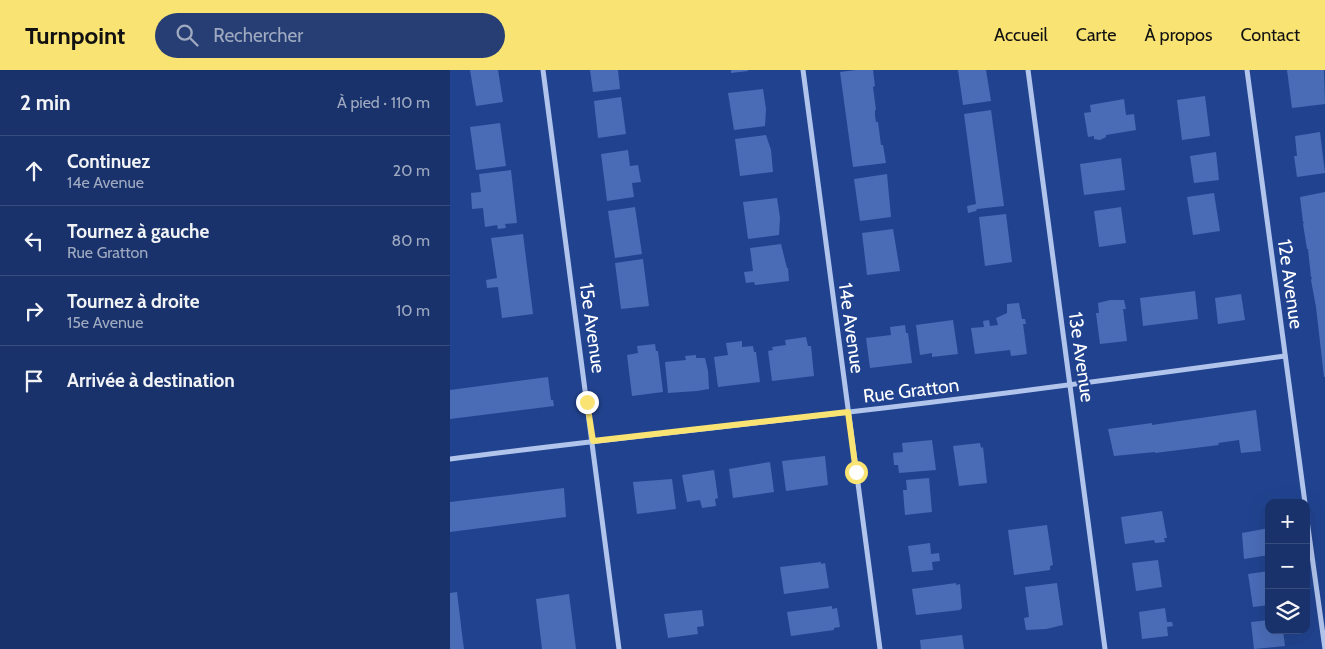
<!DOCTYPE html>
<html lang="fr">
<meta charset="utf-8">
<style>
:root{--surface:#19326b;--page:#263e73;--text:#f1f3f6;--muted:#9faac1;--line:#374d7e;--accent:#f9e373}
body{margin:0;font-family:Cabin,sans-serif;background:var(--page);color:var(--text)}
.controls{position:absolute;right:15px;bottom:15px;display:grid;overflow:hidden;border-radius:10px;box-shadow:0 5px 20px #0002}
.controls button{width:45px;height:45px;display:grid;place-items:center;padding:0;border:0;border-bottom:1px solid var(--line);background:var(--surface);color:var(--text);font:25px sans-serif}
.stop{position:absolute;width:15px;height:15px;margin:-11px;border:4px solid #f9e373;border-radius:50%;background:#fff}
.stop.end{background:#f9e373;border-color:#fff;box-shadow:0 1px 5px #0008}
.list{margin:0;padding:0;list-style:none}
h2{display:flex;justify-content:space-between;align-items:center;height:65px;margin:0;padding:0 20px;font-size:21px}
h2 small{font-size:16px;font-weight:400;color:var(--muted)}
.list li{display:grid;grid-template-columns:32px 1fr auto;gap:15px;align-items:center;box-sizing:border-box;height:70px;padding:0 20px;border-top:1px solid var(--line)}
.list b{display:block;font-size:19px;white-space:nowrap}
.list p{margin:0;font-size:16px;white-space:nowrap;color:var(--muted)}
.list em{font-size:16px;font-style:normal;color:var(--muted)}
.icon{flex:none;width:28px;height:28px;fill:none;stroke:currentColor;stroke-width:2;stroke-linecap:round;stroke-linejoin:round}
.map{position:relative;flex:none;width:875px;height:579px;overflow:hidden}
header{display:flex;align-items:center;gap:30px;box-sizing:border-box;height:70px;padding:0 25px;background:var(--accent);color:#111}
header strong{font-size:24px}
nav{display:flex;gap:28px;margin-inline-start:auto;font-size:18px}
.search{width:350px;height:45px;background:var(--page);display:flex;align-items:center;gap:12px;box-sizing:border-box;padding:0 18px;border-radius:28px;color:var(--muted);font-size:19px}
main{display:flex}
aside{flex:1;background:var(--surface)}
.map>svg:first-child{display:block}
.building{fill:#4a6cb7}
.lines{fill:none;stroke-linecap:round;stroke-linejoin:round}
.minor{stroke:#b1c4ec;stroke-width:5}
.route{stroke:#f9e373;stroke-width:6}
.labels{text-anchor:middle;stroke-width:4.5;stroke-linejoin:round;paint-order:stroke}
.street-label{font-size:19px;fill:#fff;stroke:#21438f}
</style>
<header>
<strong>Turnpoint</strong>
<div class="search"><svg class="icon" aria-label="search" viewBox="0 0 24 24"><circle cx="10" cy="10" r="6"/><path d="M15 15l6 6"/></svg>Rechercher</div>
<nav><a>Accueil</a><a>Carte</a><a>À propos</a><a>Contact</a></nav>
</header>
<main>
<aside>
<h2>2 min<small>À pied · 110 m</small></h2>
<ul class="list">
<li><svg class="icon" aria-label="ahead" viewBox="0 0 24 24"><path d="M12 20V5M6 11l6-6 6 6"/></svg><div><b>Continuez</b><p>14e Avenue</p></div><em>20 m</em></li>
<li><svg class="icon" aria-label="left" viewBox="0 0 24 24"><path d="M17 20v-9H6M10 6l-5 5 5 5"/></svg><div><b>Tournez à gauche</b><p>Rue Gratton</p></div><em>80 m</em></li>
<li><svg class="icon" aria-label="right" viewBox="0 0 24 24"><path d="M7 20v-9h11M14 6l5 5-5 5"/></svg><div><b>Tournez à droite</b><p>15e Avenue</p></div><em>10 m</em></li>
<li><svg class="icon" aria-label="arrive" viewBox="0 0 24 24"><path d="M6 21V4h12l-3 4 3 4H6"/></svg><div><b>Arrivée à destination</b></div></li>
</ul>
</aside>
<div class="map">
<svg width="875" height="579" viewBox="0 0 875 579">
<rect width="100%" height="100%" fill="#21438f"/>
<g class="building">
<path d="M 20,0 L 48,0 L 53,32 L 26,36 Z"/>
<path d="M 140,0 L 168,0 L 170,19 L 143,22 Z"/>
<path d="M 281,0 L 298,0 L 298,1 L 281,3 Z"/>
<path d="M 406,0 L 423,0 L 425,16 L 423,17 L 426,40 L 425,40 L 425,46 L 426,52 L 428,52 L 431,75 L 433,75 L 436,93 L 403,97 L 390,2 Z"/>
<path d="M 508,0 L 536,0 L 541,31 L 513,35 Z"/>
<path d="M 837,0 L 874,0 L 875,34 L 842,38 Z"/>
<path d="M 313,19 L 316,39 L 315,56 L 284,60 L 278,23 Z"/>
<path d="M 755,26 L 760,66 L 732,70 L 727,30 Z"/>
<path d="M 171,27 L 176,64 L 148,68 L 144,31 Z"/>
<path d="M 674,29 L 676,45 L 684,44 L 686,60 L 656,65 L 656,67 L 650,70 L 644,69 L 644,66 L 638,67 L 634,43 L 641,42 L 640,35 Z"/>
<path d="M 541,40 L 554,136 L 527,139 L 526,141 L 518,143 L 517,136 L 526,134 L 514,44 Z"/>
<path d="M 50,53 L 56,96 L 26,100 L 20,57 Z"/>
<path d="M 870,62 L 875,103 L 847,107 L 844,86 L 847,86 L 845,66 Z"/>
<path d="M 316,65 L 321,80 L 323,102 L 290,106 L 285,69 Z"/>
<path d="M 178,80 L 180,96 L 188,95 L 191,112 L 182,113 L 184,127 L 157,131 L 151,84 Z"/>
<path d="M 766,82 L 769,110 L 744,113 L 740,86 Z"/>
<path d="M 671,88 L 675,120 L 634,125 L 630,94 Z"/>
<path d="M 61,100 L 67,153 L 55,154 L 56,158 L 48,159 L 47,155 L 35,157 L 33,138 L 22,139 L 21,123 L 31,122 L 29,104 Z"/>
<path d="M 437,104 L 441,147 L 410,151 L 404,109 Z"/>
<path d="M 875,122 L 875,307 L 874,307 L 866,237 L 861,210 L 862,208 L 861,207 L 858,179 L 857,179 L 853,154 L 854,152 L 853,152 L 850,127 Z"/>
<path d="M 764,123 L 770,161 L 743,165 L 737,127 Z"/>
<path d="M 327,128 L 330,148 L 329,165 L 298,169 L 293,132 Z"/>
<path d="M 185,137 L 192,184 L 165,188 L 158,141 Z"/>
<path d="M 671,137 L 676,173 L 649,177 L 644,141 Z"/>
<path d="M 556,144 L 562,192 L 535,196 L 529,147 Z"/>
<path d="M 443,159 L 450,201 L 417,205 L 412,163 Z"/>
<path d="M 73,164 L 83,244 L 52,248 L 48,217 L 37,218 L 36,210 L 47,208 L 41,168 Z"/>
<path d="M 331,174 L 337,198 L 338,198 L 339,211 L 305,215 L 304,212 L 296,213 L 294,202 L 303,201 L 300,178 Z"/>
<path d="M 193,189 L 199,236 L 171,239 L 165,193 Z"/>
<path d="M 745,221 L 748,249 L 693,256 L 690,228 Z"/>
<path d="M 791,224 L 795,250 L 768,254 L 765,228 Z"/>
<path d="M 660,230 L 674,230 L 676,239 L 673,239 L 677,271 L 650,274 L 646,243 L 649,243 L 648,233 Z"/>
<path d="M 569,233 L 572,249 L 575,249 L 576,254 L 573,254 L 577,284 L 561,286 L 560,280 L 525,284 L 521,258 L 534,257 L 533,251 L 539,250 L 540,256 L 548,255 L 546,248 L 557,243 L 557,234 Z"/>
<path d="M 503,250 L 508,284 L 482,287 L 482,283 L 470,285 L 466,255 Z"/>
<path d="M 455,255 L 456,263 L 458,263 L 462,293 L 420,298 L 416,268 L 441,265 L 440,257 Z"/>
<path d="M 356,267 L 358,276 L 361,276 L 364,306 L 322,311 L 318,281 L 323,280 L 322,277 L 336,275 L 335,270 Z"/>
<path d="M 292,271 L 292,277 L 303,276 L 304,282 L 306,282 L 310,312 L 268,317 L 264,287 L 278,285 L 276,273 Z"/>
<path d="M 205,274 L 206,281 L 208,281 L 213,322 L 182,326 L 177,285 L 188,283 L 187,276 Z"/>
<path d="M 246,285 L 246,288 L 255,288 L 258,301 L 259,319 L 247,321 L 218,323 L 215,292 L 236,290 L 235,286 Z"/>
<path d="M 98,307 L 101,330 L 103,330 L 104,336 L 0,349 L 0,320 Z"/>
<path d="M 806,340 L 811,381 L 791,383 L 789,370 L 768,373 L 769,375 L 705,383 L 705,382 L 664,386 L 658,359 L 702,353 L 702,355 Z"/>
<path d="M 482,370 L 486,400 L 449,403 L 448,395 L 444,395 L 443,383 L 453,382 L 452,373 Z"/>
<path d="M 530,373 L 531,378 L 533,377 L 537,413 L 509,416 L 503,376 Z"/>
<path d="M 375,386 L 378,415 L 336,421 L 332,391 Z"/>
<path d="M 320,392 L 324,422 L 283,428 L 279,399 Z"/>
<path d="M 264,400 L 268,428 L 265,429 L 266,436 L 252,438 L 250,430 L 237,432 L 232,405 Z"/>
<path d="M 479,408 L 482,442 L 455,445 L 453,420 L 457,420 L 456,410 Z"/>
<path d="M 222,409 L 226,439 L 187,444 L 183,412 Z"/>
<path d="M 114,418 L 116,447 L 0,462 L 0,432 Z"/>
<path d="M 712,441 L 717,468 L 714,468 L 715,472 L 705,473 L 704,470 L 675,474 L 671,447 Z"/>
<path d="M 597,455 L 603,495 L 600,496 L 600,500 L 564,505 L 558,460 Z"/>
<path d="M 819,458 L 819,485 L 794,489 L 792,463 Z"/>
<path d="M 480,473 L 481,484 L 489,483 L 490,491 L 482,492 L 483,500 L 462,502 L 458,476 Z"/>
<path d="M 708,490 L 712,517 L 686,521 L 682,493 Z"/>
<path d="M 371,492 L 371,494 L 375,493 L 379,518 L 334,524 L 330,497 Z"/>
<path d="M 819,501 L 819,535 L 803,537 L 798,504 Z"/>
<path d="M 506,513 L 506,515 L 510,514 L 512,538 L 510,540 L 466,545 L 462,519 Z"/>
<path d="M 607,513 L 613,555 L 596,559 L 576,560 L 574,548 L 579,547 L 575,517 Z"/>
<path d="M 7,522 L 12,564 L 14,579 L 0,579 L 0,523 Z"/>
<path d="M 119,524 L 126,579 L 92,579 L 86,529 Z"/>
<path d="M 382,536 L 382,539 L 387,538 L 390,557 L 384,558 L 384,560 L 341,566 L 337,542 Z"/>
<path d="M 715,538 L 717,552 L 722,552 L 723,556 L 717,557 L 718,566 L 692,569 L 689,542 Z"/>
<path d="M 252,540 L 254,556 L 247,557 L 248,564 L 218,568 L 214,544 Z"/>
<path d="M 819,550 L 819,560 L 833,560 L 835,576 L 804,579 L 801,552 Z"/>
<path d="M 512,565 L 514,579 L 471,579 L 470,570 Z"/>
</g>
<g class="lines">
<g class="minor">
<path d="M 93,0 L 169,579"/>
<path d="M 353,0 L 430,579"/>
<path d="M 578,0 L 655,579"/>
<path d="M 797,0 L 855,433"/>
<path d="M 0,389 C 133,372 266,358 399,342 C 545,325 690,306 835,286"/>
<path d="M 856,443 L 875,579"/>
</g>
</g>
<g class="lines">
<path class="route" d="M 137,332 L 143,371 L 398,342 L 406,402"/>
</g>
<g class="labels">
<g class="street-label">
<text transform="translate(841 214) rotate(82)" y="7">12e Avenue</text>
<text transform="translate(143 258) rotate(82)" y="7">15e Avenue</text>
<text transform="translate(402 258) rotate(82)" y="7">14e Avenue</text>
<text transform="translate(632 287) rotate(82)" y="7">13e Avenue</text>
<text transform="translate(461 320) rotate(-7)" y="7">Rue Gratton</text>
</g>
</g>
</svg>
<div class="controls">
<button>+</button>
<button>−</button>
<button><svg class="icon" aria-label="layers" viewBox="0 0 24 24"><path d="M12 4l9 5-9 5-9-5zM3 14l9 5 9-5"/></svg></button>
</div>
<div class="stop" style="left:406px;top:402px"></div>
<div class="stop end" style="left:137px;top:332px"></div>
</div>
</main>
